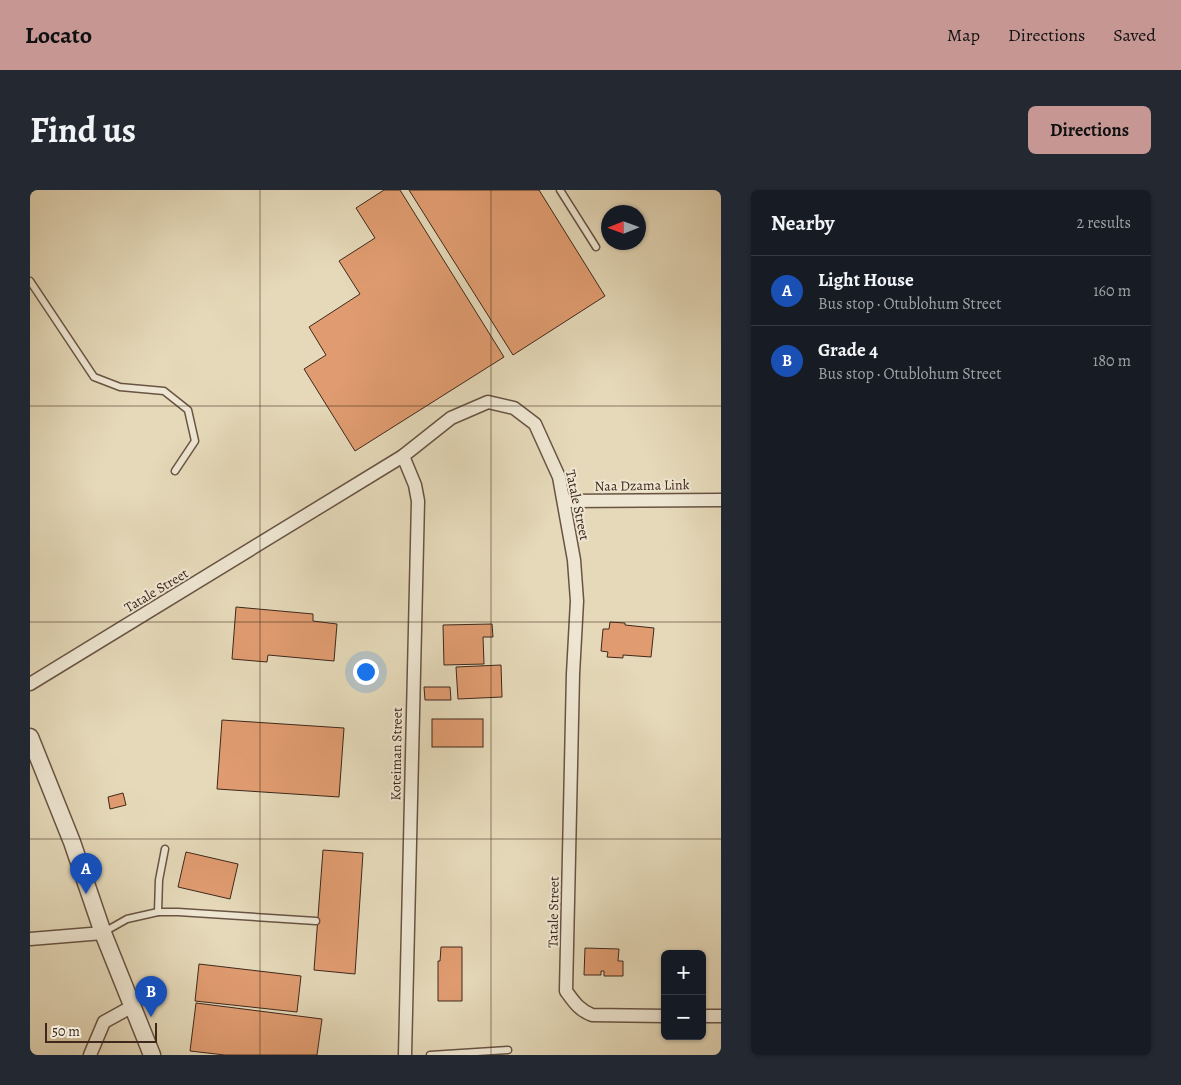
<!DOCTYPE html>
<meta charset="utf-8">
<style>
:root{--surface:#171b24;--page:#242831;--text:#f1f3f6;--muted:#9ea1a6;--line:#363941;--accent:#c59692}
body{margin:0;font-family:Alegreya,serif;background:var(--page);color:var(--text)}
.controls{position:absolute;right:15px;bottom:15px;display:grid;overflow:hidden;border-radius:8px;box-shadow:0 1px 4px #0004}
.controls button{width:45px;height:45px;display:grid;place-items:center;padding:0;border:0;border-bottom:1px solid var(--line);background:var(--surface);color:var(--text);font:25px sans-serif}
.compass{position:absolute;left:571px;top:15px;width:45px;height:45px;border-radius:50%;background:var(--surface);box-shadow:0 1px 4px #0004;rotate:269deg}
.scale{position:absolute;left:15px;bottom:12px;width:112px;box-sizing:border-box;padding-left:5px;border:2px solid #3e281c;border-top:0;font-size:14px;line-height:18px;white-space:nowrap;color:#3e281c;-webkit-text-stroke:4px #eee6d2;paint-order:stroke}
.you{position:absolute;left:335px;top:481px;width:18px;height:18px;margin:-12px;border:4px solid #fff;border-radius:50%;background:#1a73e8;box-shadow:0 0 0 8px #1a73e833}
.badge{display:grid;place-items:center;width:32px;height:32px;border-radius:50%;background:var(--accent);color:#fff;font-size:16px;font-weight:700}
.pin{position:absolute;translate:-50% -41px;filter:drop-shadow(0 1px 2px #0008)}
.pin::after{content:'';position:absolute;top:26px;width:18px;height:15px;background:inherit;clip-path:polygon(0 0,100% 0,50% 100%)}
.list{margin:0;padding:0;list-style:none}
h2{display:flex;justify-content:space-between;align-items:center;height:65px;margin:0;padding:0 20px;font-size:21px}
h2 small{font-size:16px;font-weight:400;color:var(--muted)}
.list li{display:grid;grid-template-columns:32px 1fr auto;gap:15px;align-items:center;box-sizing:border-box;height:70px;padding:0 20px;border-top:1px solid var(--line)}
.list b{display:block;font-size:19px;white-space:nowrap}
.list p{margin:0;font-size:16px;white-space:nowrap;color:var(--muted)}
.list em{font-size:16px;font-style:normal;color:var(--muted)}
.map{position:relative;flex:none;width:691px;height:865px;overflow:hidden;border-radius:8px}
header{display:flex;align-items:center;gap:30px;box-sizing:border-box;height:70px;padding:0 25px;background:var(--accent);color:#111}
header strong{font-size:24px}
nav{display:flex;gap:28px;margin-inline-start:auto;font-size:18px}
.intro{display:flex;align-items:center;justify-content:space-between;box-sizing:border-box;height:120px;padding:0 30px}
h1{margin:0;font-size:35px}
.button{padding:12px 22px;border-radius:8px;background:var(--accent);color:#111;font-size:18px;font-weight:700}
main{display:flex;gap:30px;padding:0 30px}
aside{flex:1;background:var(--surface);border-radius:8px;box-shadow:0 1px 4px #0004}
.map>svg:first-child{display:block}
.building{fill:#e09c70;stroke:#3e281c}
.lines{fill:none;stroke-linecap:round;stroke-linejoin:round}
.service-casing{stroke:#685443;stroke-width:9}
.minor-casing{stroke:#685443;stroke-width:15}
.tertiary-casing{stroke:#685443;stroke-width:19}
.service{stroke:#eee6d2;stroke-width:6}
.minor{stroke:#eee6d2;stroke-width:12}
.tertiary{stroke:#eee6d2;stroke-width:16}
.grid{fill:none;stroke:#3e281c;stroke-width:1;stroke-opacity:0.55}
.labels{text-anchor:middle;stroke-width:4;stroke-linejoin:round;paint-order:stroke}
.street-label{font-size:14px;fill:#3e281c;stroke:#eee6d2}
</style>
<header>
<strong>Locato</strong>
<nav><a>Map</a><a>Directions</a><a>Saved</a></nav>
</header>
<div class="intro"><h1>Find us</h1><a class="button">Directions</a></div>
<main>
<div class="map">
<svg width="691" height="865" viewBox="0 0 691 865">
<rect width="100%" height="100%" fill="#e5d9b9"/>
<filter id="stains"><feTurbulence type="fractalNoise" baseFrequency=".004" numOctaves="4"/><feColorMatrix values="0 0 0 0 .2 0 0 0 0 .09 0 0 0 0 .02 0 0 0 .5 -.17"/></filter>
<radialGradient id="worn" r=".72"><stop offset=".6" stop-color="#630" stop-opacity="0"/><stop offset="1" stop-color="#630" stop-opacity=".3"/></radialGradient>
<g class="building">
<path d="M 354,0 L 370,0 L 474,167 L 325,261 L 274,179 L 296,165 L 279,137 L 330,104 L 309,71 L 345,48 L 326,18 Z"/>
<path d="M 379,0 L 509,0 L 575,106 L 483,165 Z"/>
<path d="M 206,417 L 283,424 L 283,431 L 307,434 L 304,471 L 238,465 L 237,472 L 202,469 Z"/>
<path d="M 580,432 L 595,433 L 595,435 L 624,438 L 621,467 L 593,465 L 593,468 L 577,467 L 578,462 L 571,461 L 573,439 L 579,439 Z"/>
<path d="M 462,434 L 463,447 L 453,447 L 454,474 L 414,475 L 413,435 Z"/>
<path d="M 471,475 L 472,507 L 428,509 L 426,477 Z"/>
<path d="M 394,497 L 420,497 L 421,510 L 395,510 Z"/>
<rect x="402" y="529" width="51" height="28"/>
<path d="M 192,530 L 314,538 L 309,607 L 187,599 Z"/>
<path d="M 93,603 L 96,615 L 80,619 L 78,607 Z"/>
<path d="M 293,660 L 333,663 L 325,784 L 284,780 Z"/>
<path d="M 156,662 L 208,674 L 200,709 L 148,697 Z"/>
<path d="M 411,757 L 432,757 L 432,811 L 408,811 L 408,771 L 410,771 Z"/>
<path d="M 555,758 L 589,759 L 588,771 L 593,771 L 593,786 L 574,786 L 574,781 L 571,781 L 571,785 L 554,785 Z"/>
<path d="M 169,774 L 271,786 L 267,822 L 165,811 Z"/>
<path d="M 166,813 L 292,829 L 287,865 L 195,865 L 160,861 Z"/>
</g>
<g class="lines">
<g class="service-casing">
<g id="service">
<path d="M 530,0 L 566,57"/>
<path d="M 0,91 L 64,187 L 90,197 L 134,201 L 158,220 L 165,251 L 145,281"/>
<path d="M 128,722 L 129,690 L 135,659"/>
<path d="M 74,742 L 97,729 L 128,722 L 148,722 L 286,731"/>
<path d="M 400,865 L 478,860"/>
</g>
</g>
<g class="minor-casing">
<g id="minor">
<path d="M 373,266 L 385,295 L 388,311 L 375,865"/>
<path d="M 534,311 L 691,310"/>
<path d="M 0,494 L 373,266 L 421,228 L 458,212 L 484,218 L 505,234 L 529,287 L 544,370 L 547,411 L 543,484 L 536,801 C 544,812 549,820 562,825 L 635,826"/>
<path d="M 0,749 L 73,743"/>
<path d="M 672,826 L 691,826"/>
<path d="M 60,865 L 74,832 L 103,816"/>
</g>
</g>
<g class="tertiary-casing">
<path id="tertiary" d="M 0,547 L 42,652 L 73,743 L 122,865"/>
</g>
<use href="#service" class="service"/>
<use href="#minor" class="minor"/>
<use href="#tertiary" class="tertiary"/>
</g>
<path class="grid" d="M 230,0 L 230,865M 461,0 L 461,865M 0,216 L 691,216M 0,432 L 691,432M 0,649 L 691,649"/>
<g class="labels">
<g class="street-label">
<text transform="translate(612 295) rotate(-1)" y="5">Naa Dzama Link</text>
<text transform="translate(548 315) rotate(78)" y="5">Tatale Street</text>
<text transform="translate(126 400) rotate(-31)" y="5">Tatale Street</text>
<text transform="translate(366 564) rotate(-89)" y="5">Koteiman Street</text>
<text transform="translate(523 722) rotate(-89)" y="5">Tatale Street</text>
</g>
</g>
<rect width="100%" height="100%" filter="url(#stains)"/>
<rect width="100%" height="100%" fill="url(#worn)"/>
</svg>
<div class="controls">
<button>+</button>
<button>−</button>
</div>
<svg class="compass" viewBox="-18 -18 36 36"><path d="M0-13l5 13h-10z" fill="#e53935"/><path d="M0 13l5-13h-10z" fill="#9ea1a6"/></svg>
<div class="scale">50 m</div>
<div class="you"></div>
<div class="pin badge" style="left:56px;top:704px;background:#1a4fb4">A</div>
<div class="pin badge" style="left:121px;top:827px;background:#1a4fb4">B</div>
</div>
<aside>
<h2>Nearby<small>2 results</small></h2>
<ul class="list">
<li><span class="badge" style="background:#1a4fb4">A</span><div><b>Light House</b><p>Bus stop · Otublohum Street</p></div><em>160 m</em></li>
<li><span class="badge" style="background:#1a4fb4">B</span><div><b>Grade 4</b><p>Bus stop · Otublohum Street</p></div><em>180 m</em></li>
</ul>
</aside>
</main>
